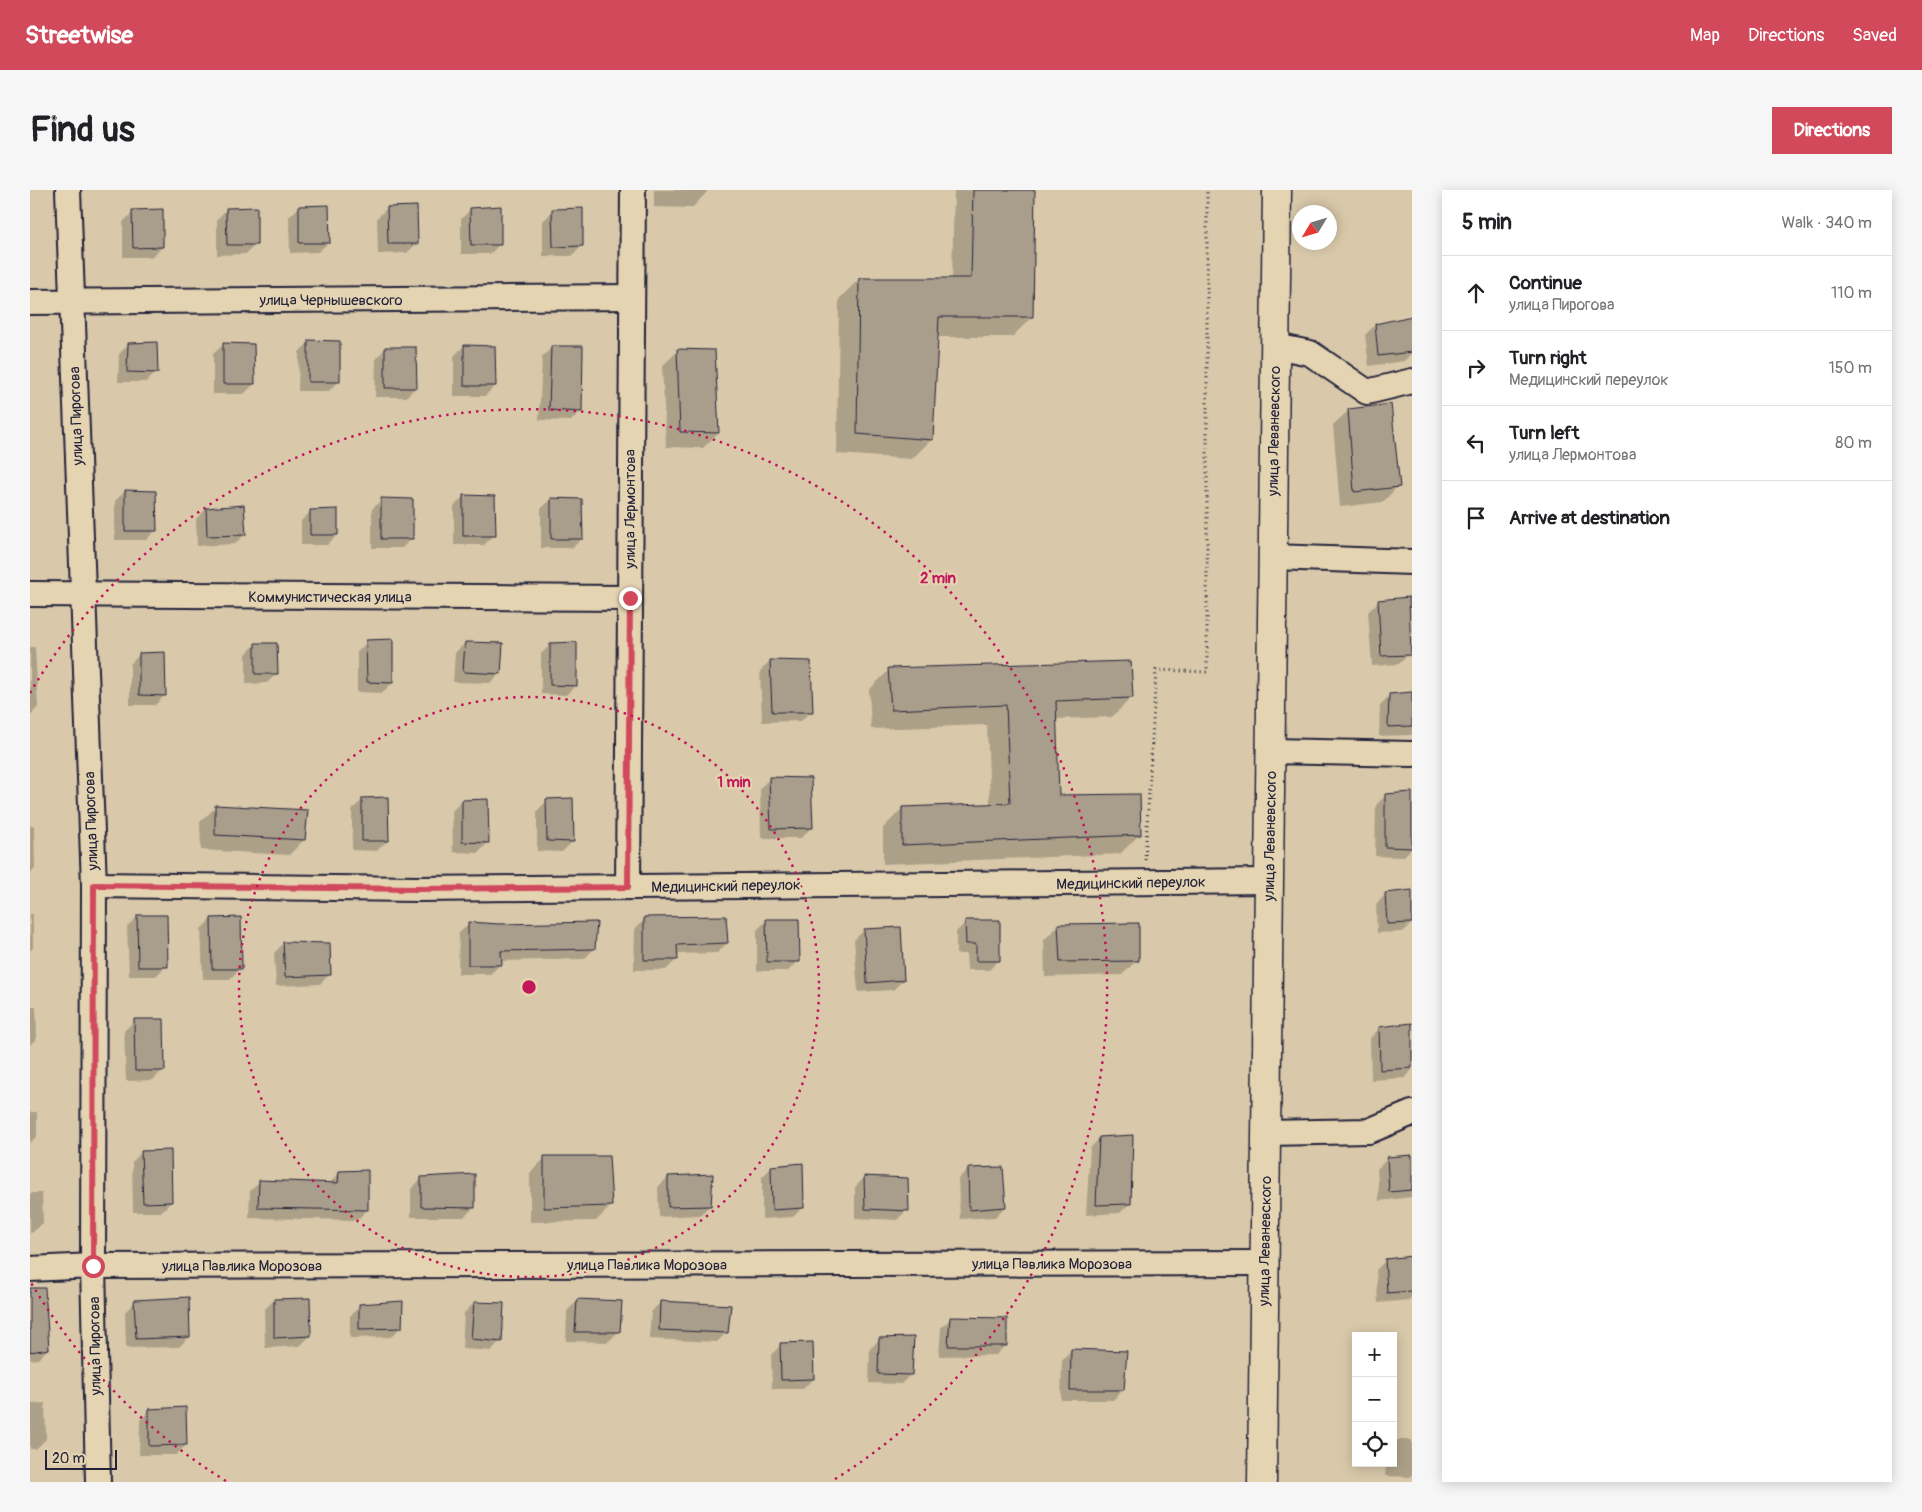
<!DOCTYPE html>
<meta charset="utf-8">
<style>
:root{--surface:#fff;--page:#f6f6f6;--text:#202124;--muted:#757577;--line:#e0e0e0;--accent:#d1495b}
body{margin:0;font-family:Pangolin,sans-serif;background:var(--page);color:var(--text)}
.controls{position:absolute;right:15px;bottom:15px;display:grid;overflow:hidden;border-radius:0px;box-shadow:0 2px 12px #0003}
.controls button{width:45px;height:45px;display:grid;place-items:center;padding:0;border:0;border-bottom:1px solid var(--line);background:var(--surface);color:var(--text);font:25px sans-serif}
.compass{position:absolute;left:1262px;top:15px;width:45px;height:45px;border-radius:50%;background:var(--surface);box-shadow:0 2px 12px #0003;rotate:232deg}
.scale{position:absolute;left:15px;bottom:12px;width:72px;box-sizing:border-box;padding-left:5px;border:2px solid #22223b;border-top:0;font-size:14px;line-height:18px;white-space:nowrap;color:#22223b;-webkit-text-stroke:4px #e5d4b1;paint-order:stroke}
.stop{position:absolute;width:15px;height:15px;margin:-11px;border:4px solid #d1495b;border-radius:50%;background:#fff}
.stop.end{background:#d1495b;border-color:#fff;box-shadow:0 1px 5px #0008}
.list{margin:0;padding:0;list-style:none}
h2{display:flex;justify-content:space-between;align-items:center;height:65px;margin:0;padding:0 20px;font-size:21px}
h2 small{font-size:16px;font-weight:400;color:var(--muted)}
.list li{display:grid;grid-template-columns:32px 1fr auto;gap:15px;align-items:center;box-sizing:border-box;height:75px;padding:0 20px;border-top:1px solid var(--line)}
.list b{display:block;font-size:19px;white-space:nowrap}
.list p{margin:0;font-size:16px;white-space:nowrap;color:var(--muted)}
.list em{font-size:16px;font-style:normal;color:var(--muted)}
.icon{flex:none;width:28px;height:28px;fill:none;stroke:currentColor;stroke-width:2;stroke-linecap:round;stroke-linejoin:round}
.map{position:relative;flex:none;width:1382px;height:1292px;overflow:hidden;border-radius:0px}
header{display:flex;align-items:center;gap:30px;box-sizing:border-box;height:70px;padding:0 25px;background:var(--accent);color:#fff}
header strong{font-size:24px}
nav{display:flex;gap:28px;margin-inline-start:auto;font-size:18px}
.intro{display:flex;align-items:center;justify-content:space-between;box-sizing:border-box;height:120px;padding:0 30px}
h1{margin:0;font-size:35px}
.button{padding:12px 22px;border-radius:0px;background:var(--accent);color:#fff;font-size:18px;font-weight:700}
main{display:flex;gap:30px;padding:0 30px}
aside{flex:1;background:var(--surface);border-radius:0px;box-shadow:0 2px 12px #0003}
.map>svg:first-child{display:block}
.shadow{fill:#0003}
.building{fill:#a99d8c;stroke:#22223b}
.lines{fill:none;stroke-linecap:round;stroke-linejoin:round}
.street-casing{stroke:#22223b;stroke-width:28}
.secondary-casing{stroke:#22223b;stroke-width:31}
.path{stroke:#22223b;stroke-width:3;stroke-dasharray:1 4;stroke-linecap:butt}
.street{stroke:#e5d4b1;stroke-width:24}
.secondary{stroke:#e5d4b1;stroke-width:28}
.route{stroke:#d1495b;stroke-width:6}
.ring{fill:none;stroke:#c2185b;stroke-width:2.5;stroke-dasharray:2.5 5}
.labels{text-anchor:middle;stroke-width:4.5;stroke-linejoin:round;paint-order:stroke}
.street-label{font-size:15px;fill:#22223b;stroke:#e5d4b1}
.centre{fill:#c2185b;stroke:#e5d4b1;stroke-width:2.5}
.ring-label{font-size:15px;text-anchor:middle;font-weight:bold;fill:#c2185b;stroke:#e5d4b1;stroke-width:4.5;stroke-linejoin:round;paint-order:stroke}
</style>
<header>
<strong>Streetwise</strong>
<nav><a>Map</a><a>Directions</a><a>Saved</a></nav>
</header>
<div class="intro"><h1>Find us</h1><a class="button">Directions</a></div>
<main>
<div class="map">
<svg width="1382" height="1292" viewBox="0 0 1382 1292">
<rect width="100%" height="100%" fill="#d9c9aa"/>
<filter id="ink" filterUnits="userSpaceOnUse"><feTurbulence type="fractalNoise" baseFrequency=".02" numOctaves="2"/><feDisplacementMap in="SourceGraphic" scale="10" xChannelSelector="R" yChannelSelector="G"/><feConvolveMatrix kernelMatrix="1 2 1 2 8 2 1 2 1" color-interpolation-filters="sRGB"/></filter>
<g filter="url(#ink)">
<g class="shadow">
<path d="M 624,0 L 677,0 L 677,2 L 662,18 L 624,17 Z"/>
<path d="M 924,0 L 1004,0 L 1002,127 L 982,147 L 906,147 L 902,249 L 882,269 L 807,264 L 809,109 L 829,89 L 922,89 Z"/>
<path d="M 269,17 L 298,53 L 288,62 L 260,63 L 259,27 Z"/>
<path d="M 357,18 L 387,53 L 377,63 L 348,64 L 347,28 Z"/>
<path d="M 197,19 L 226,54 L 216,64 L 187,65 L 187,29 Z"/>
<path d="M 441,19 L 470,54 L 460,64 L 431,64 L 431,29 Z"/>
<path d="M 523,21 L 552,56 L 542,66 L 513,66 L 513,31 Z"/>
<path d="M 103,22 L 132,57 L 122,67 L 93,67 L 93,32 Z"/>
<path d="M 1382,132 L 1382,163 L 1374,171 L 1339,176 L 1335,145 L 1345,135 Z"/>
<path d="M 279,152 L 309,191 L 299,201 L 268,201 L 269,162 Z"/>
<path d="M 99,154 L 126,182 L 116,192 L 88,192 L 89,164 Z"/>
<path d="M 193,155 L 224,194 L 214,204 L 183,204 L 183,164 Z"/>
<path d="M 434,156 L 465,196 L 455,206 L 424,206 L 424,166 Z"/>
<path d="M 522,157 L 551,221 L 541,231 L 509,230 L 512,167 Z"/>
<path d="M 356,158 L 386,197 L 376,207 L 345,207 L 346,168 Z"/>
<path d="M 648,161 L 688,243 L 673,258 L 636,257 L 632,176 Z"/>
<path d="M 1319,220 L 1368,296 L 1353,312 L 1310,317 L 1303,235 Z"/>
<path d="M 95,301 L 126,340 L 116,350 L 85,350 L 85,311 Z"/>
<path d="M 434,306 L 464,345 L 454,355 L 424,355 L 424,316 Z"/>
<path d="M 352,309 L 382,348 L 372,358 L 342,358 L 342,319 Z"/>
<path d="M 521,309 L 552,349 L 542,358 L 511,358 L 511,319 Z"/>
<path d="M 176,319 L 215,344 L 205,354 L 167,356 L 166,329 Z"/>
<path d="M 281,321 L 307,345 L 297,355 L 271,355 L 271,331 Z"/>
<path d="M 1348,412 L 1379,464 L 1369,474 L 1342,476 L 1338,422 Z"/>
<path d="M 337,452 L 362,493 L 352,503 L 327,502 L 327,462 Z"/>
<path d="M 435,453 L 470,483 L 460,493 L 423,492 L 425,463 Z"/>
<path d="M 226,454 L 247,483 L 237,493 L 216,494 L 216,464 Z"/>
<path d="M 521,454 L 546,495 L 536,505 L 511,504 L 511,464 Z"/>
<path d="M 0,457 L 5,457 L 8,517 L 0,526 Z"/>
<path d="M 110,464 L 135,505 L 125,515 L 100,515 L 100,474 Z"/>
<path d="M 740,471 L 781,521 L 771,531 L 732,532 L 730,481 Z"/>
<path d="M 859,480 L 1102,507 L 1082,527 L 1025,529 L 1028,606 L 1110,644 L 1090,664 L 853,674 L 853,638 L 873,618 L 960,615 L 957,535 L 841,539 L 839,500 Z"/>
<path d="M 1382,504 L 1382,545 L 1349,546 L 1350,515 L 1360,505 Z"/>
<path d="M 740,588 L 781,638 L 771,648 L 731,648 L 730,598 Z"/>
<path d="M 1382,604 L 1382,658 L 1373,667 L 1345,666 L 1346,615 L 1356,605 Z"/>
<path d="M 332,610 L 357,651 L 347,661 L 322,660 L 322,620 Z"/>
<path d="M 432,611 L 458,653 L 448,663 L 423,662 L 422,621 Z"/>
<path d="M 517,611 L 542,652 L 532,662 L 507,661 L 507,621 Z"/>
<path d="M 186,617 L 274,650 L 259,665 L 171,660 L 170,632 Z"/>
<path d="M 0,636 L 4,636 L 5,678 L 0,683 Z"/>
<path d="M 1356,704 L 1382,718 L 1382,733 L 1373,742 L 1347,743 L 1346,714 Z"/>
<path d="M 0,724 L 3,724 L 3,758 L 0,761 Z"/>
<path d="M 107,727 L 136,776 L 126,786 L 99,786 L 97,737 Z"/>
<path d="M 181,729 L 210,779 L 200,789 L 173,789 L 171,739 Z"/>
<path d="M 615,729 L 697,753 L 687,763 L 646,764 L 646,770 L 636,780 L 604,780 L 605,739 Z"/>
<path d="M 737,730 L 768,771 L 758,781 L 727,781 L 727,740 Z"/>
<path d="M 936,732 L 969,770 L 959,780 L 937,780 L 936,764 L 926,764 L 926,742 Z"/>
<path d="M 439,734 L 564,759 L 554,769 L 470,771 L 470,775 L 460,784 L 428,784 L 429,743 Z"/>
<path d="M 1029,735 L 1107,770 L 1092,785 L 1015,787 L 1014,750 Z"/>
<path d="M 834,740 L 873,790 L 863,800 L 828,802 L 824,750 Z"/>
<path d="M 254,753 L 300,784 L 290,794 L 246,796 L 244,763 Z"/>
<path d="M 0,817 L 6,817 L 7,848 L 0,855 Z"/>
<path d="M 104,831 L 133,880 L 123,890 L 96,891 L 94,841 Z"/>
<path d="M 1382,835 L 1382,880 L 1375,888 L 1341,890 L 1340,848 L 1350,838 Z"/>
<path d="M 0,922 L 7,922 L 7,946 L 0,953 Z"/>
<path d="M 1070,948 L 1100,1013 L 1090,1023 L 1056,1025 L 1060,958 Z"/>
<path d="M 112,962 L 141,1012 L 131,1022 L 103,1022 L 102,972 Z"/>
<path d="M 1382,966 L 1382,1007 L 1349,1011 L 1347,979 L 1357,969 Z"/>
<path d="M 515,968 L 581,1016 L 566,1031 L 500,1032 L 500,983 Z"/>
<path d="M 742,977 L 773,1017 L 763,1027 L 732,1029 L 732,987 Z"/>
<path d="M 938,979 L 975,1017 L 965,1027 L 930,1029 L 928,989 Z"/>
<path d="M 309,983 L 337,1020 L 327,1030 L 219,1028 L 220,1001 L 230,991 L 299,994 Z"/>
<path d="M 638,987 L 680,1015 L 670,1025 L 629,1027 L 628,997 Z"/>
<path d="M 835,987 L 877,1020 L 867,1030 L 825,1028 L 825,997 Z"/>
<path d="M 391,989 L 444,1017 L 434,1027 L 381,1027 L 381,999 Z"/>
<path d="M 0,1003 L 12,1003 L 13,1033 L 3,1042 L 0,1043 Z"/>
<path d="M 1382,1068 L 1382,1107 L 1379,1110 L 1348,1113 L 1346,1080 L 1356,1070 Z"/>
<path d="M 244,1110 L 280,1146 L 270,1156 L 235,1158 L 234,1120 Z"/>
<path d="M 547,1111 L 588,1142 L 578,1152 L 536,1151 L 537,1121 Z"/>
<path d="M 105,1112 L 159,1147 L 149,1157 L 96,1158 L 95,1122 Z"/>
<path d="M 631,1112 L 697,1142 L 687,1152 L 619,1149 L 621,1122 Z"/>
<path d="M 444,1113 L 470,1151 L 461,1161 L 432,1159 L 434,1123 Z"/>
<path d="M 330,1116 L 371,1137 L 361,1147 L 320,1148 L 320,1126 Z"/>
<path d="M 0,1123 L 18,1159 L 8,1169 L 0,1170 Z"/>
<path d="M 921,1128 L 976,1155 L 966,1165 L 909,1166 L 911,1138 Z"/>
<path d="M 850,1149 L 881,1184 L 871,1194 L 839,1193 L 840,1159 Z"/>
<path d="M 751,1155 L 783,1189 L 773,1199 L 742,1199 L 741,1165 Z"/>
<path d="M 1041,1160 L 1093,1200 L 1083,1210 L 1031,1210 L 1032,1170 Z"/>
<path d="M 15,1213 L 16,1249 L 6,1259 L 0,1259 L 0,1214 Z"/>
<path d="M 120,1220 L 156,1255 L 146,1265 L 109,1265 L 110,1230 Z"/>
<path d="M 1367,1250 L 1382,1250 L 1382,1285 L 1380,1287 L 1355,1286 L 1356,1273 L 1363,1273 L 1363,1253 Z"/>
</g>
<g class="building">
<path d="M 943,0 L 1005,0 L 1003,127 L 909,127 L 903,250 L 827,244 L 829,88 L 941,88 Z"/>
<path d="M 299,15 L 300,53 L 269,53 L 269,16 Z"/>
<path d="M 387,16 L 388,54 L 358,54 L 357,17 Z"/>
<path d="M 471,16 L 471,55 L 441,55 L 440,18 Z"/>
<path d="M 227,17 L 227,55 L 197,55 L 196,18 Z"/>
<path d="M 553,18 L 553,56 L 523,57 L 522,19 Z"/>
<path d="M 133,19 L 133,57 L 103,58 L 102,20 Z"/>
<path d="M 1382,126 L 1382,162 L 1348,166 L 1345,134 Z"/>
<path d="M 278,150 L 310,151 L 310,192 L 278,192 Z"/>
<path d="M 127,152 L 128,183 L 97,182 L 98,153 Z"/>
<path d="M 193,153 L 224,154 L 225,194 L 193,194 Z"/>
<path d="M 434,155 L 465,156 L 466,196 L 434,196 Z"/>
<path d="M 521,156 L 553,156 L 552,222 L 519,220 Z"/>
<path d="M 355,157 L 386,157 L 387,198 L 355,198 Z"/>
<path d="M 647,159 L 685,160 L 689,243 L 650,242 Z"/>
<path d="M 1361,214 L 1370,297 L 1324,302 L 1318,219 Z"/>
<path d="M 95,300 L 126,301 L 127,341 L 95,341 Z"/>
<path d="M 433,305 L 465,306 L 466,346 L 433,346 Z"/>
<path d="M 351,308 L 383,309 L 383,349 L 351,349 Z"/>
<path d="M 521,308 L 552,309 L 553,349 L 521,349 Z"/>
<path d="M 214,315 L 216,345 L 177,346 L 176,318 Z"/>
<path d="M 308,319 L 308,345 L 280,345 L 280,320 Z"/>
<path d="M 1379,407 L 1381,465 L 1351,466 L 1348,410 Z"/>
<path d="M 363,449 L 363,493 L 337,492 L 336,450 Z"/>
<path d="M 435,452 L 473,453 L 471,484 L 433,482 Z"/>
<path d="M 547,452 L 547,496 L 520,495 L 520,453 Z"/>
<path d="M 225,453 L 247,453 L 248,484 L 225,484 Z"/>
<path d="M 135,462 L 136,506 L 109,505 L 109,463 Z"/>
<path d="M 740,470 L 781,471 L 783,522 L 742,522 Z"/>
<path d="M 1101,471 L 1103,508 L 1026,511 L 1029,605 L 1110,604 L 1111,645 L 872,655 L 872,617 L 980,613 L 976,515 L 861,520 L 858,478 Z"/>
<path d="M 1382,502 L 1382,536 L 1358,537 L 1359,504 Z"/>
<path d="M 739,587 L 781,588 L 783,638 L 741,639 Z"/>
<path d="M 1382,602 L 1382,658 L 1355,657 L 1355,604 Z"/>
<path d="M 358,607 L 359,651 L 332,651 L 332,608 Z"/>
<path d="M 543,608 L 544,652 L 517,651 L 516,609 Z"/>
<path d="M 458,609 L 459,653 L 432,652 L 432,610 Z"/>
<path d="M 185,615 L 278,620 L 275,650 L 185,645 Z"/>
<path d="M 1382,700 L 1382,733 L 1357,734 L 1355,703 Z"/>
<path d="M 107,725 L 137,725 L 138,777 L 108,777 Z"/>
<path d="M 696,726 L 698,753 L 647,755 L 648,770 L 614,770 L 614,727 Z"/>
<path d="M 211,727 L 212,779 L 182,779 L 181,728 Z"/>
<path d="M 736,729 L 769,729 L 770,772 L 737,772 Z"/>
<path d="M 935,730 L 970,730 L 970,771 L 946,771 L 946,754 L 936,754 Z"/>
<path d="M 438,732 L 470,734 L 567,732 L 565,759 L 471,761 L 472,775 L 438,775 Z"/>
<path d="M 1109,733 L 1109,771 L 1030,772 L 1028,734 Z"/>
<path d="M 871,737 L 874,790 L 837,793 L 834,739 Z"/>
<path d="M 253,752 L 300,753 L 301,785 L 255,787 Z"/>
<path d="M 104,829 L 134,829 L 135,881 L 105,881 Z"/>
<path d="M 1382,833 L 1382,878 L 1350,880 L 1349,837 Z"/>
<path d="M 1103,945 L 1101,1014 L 1066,1015 L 1069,947 Z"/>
<path d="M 141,960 L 142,1012 L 113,1013 L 111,961 Z"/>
<path d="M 1382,965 L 1382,1000 L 1359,1002 L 1357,967 Z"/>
<path d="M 514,966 L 579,966 L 582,1016 L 514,1018 Z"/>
<path d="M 773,973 L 774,1018 L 742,1020 L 741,976 Z"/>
<path d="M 973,977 L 976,1017 L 939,1020 L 938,978 Z"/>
<path d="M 338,980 L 338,1020 L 228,1018 L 229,990 L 308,993 L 309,981 Z"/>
<path d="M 445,984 L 445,1018 L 391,1017 L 391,987 Z"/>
<path d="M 683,984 L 681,1016 L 638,1017 L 638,986 Z"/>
<path d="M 834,986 L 878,988 L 879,1021 L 835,1019 Z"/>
<path d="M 1382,1066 L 1382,1101 L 1357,1103 L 1355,1069 Z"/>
<path d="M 0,1098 L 15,1098 L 19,1159 L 0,1162 Z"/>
<path d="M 159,1107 L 160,1147 L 106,1149 L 104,1110 Z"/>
<path d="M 280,1108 L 281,1146 L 244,1148 L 244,1109 Z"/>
<path d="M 547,1109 L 592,1111 L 590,1142 L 545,1142 Z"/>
<path d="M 373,1111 L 372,1138 L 329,1139 L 329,1114 Z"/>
<path d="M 630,1111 L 701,1115 L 698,1143 L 629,1140 Z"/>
<path d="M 444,1112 L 474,1113 L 472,1152 L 441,1149 Z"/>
<path d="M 920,1127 L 977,1128 L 977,1156 L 918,1156 Z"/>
<path d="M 884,1147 L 882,1185 L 848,1184 L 849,1148 Z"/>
<path d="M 783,1152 L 784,1189 L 751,1190 L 750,1153 Z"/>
<path d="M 1041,1159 L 1097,1161 L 1094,1200 L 1040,1200 Z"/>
<path d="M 156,1217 L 157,1255 L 119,1256 L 119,1219 Z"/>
</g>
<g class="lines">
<g class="street-casing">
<g id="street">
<path d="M 38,0 L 64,695 L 63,1076 L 68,1292"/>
<path d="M 0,112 L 602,107"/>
<path d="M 1245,156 L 1280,163 L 1337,202 L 1382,191"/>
<path d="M 1243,367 L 1382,372"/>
<path d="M 0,404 L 600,408"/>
<path d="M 1241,561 L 1382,564"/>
<path d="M 64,695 L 388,699 L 1239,691"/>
<path d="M 598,697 L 603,0"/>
<path d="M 1236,943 L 1339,941 L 1382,923"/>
<path d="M 0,1079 L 63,1076 L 1235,1073"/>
</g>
</g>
<g class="secondary-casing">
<path id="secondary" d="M 1232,1292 L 1247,0"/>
</g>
<path class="path" d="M 1115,670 L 1126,480 L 1177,482 L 1177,0"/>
<use href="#street" class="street"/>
<use href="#secondary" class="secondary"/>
</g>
</g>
<g class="lines" filter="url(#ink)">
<path class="route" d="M 63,1076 L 64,695 L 388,699 L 598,697 L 600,408"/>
</g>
<g class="ring">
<circle cx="499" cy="797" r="290"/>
<path d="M196 1291A579 579 0 0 1 0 1091M0 503A579 579 0 1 1 802 1291"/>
</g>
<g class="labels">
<g class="street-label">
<text x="301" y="115">улица Чернышевского</text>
<text transform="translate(46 226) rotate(-92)" y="5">улица Пирогова</text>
<text transform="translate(1244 241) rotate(-89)" y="5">улица Леваневского</text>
<text transform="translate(600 319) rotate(-90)" y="5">улица Лермонтова</text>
<text x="300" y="412">Коммунистическая улица</text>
<text transform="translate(61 631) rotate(-92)" y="5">улица Пирогова</text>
<text transform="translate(1240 646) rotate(-89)" y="5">улица Леваневского</text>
<text transform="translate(1101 693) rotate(-1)" y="5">Медицинский переулок</text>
<text transform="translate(696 696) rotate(-1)" y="5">Медицинский переулок</text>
<text transform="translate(1235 1051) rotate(-89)" y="5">улица Леваневского</text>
<text x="1022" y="1079">улица Павлика Морозова</text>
<text x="617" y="1080">улица Павлика Морозова</text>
<text x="212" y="1081">улица Павлика Морозова</text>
<text transform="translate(65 1156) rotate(-91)" y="5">улица Пирогова</text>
</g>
</g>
<circle cx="499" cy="797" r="8" class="centre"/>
<g class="ring-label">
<text x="908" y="393">2 min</text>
<text x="704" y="597">1 min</text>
</g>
</svg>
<div class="controls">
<button>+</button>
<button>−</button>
<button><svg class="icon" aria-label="locate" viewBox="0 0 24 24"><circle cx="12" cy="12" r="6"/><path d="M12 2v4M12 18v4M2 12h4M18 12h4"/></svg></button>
</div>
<svg class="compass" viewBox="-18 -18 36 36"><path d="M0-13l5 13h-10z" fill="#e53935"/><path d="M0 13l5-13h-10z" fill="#757577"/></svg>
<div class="scale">20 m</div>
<div class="stop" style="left:63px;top:1076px"></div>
<div class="stop end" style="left:600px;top:408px"></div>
</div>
<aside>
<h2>5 min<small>Walk · 340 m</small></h2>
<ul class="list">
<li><svg class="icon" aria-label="ahead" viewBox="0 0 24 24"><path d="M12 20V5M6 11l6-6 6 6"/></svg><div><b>Continue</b><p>улица Пирогова</p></div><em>110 m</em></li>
<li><svg class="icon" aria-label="right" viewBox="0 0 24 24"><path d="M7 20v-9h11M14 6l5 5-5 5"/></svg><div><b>Turn right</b><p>Медицинский переулок</p></div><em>150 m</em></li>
<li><svg class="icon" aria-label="left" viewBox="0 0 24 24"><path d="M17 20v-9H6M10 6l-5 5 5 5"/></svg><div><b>Turn left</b><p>улица Лермонтова</p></div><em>80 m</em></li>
<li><svg class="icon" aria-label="arrive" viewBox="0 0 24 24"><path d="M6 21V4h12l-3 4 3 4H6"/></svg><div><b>Arrive at destination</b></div></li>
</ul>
</aside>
</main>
